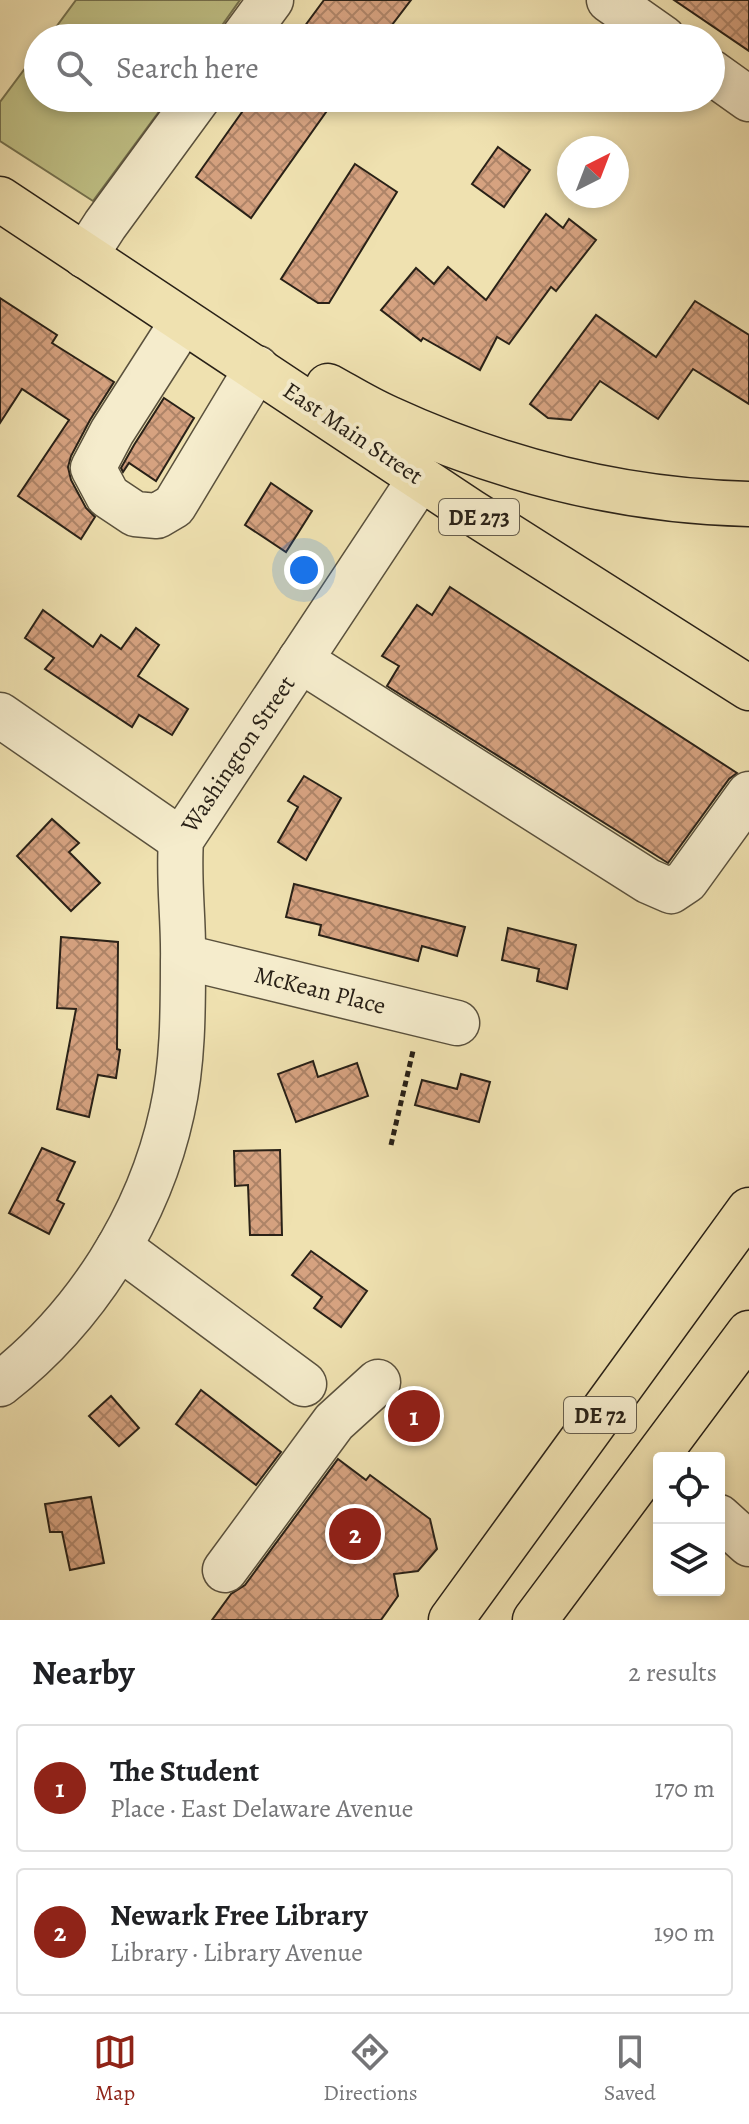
<!DOCTYPE html>
<meta charset="utf-8">
<style>
:root{--surface:#fff;--page:#f2f2f2;--text:#202124;--muted:#757577;--line:#e0e0e0;--accent:#8f2418}
body{margin:0;font-family:Alegreya,serif;background:var(--page);color:var(--text)}
.controls{position:absolute;right:24px;bottom:24px;display:grid;overflow:hidden;border-radius:8px;box-shadow:0 4px 12px #0003}
.controls button{width:72px;height:72px;display:grid;place-items:center;padding:0;border:0;border-bottom:2px solid var(--line);background:var(--surface);color:var(--text);font:40px sans-serif}
.compass{position:absolute;left:557px;top:136px;width:72px;height:72px;border-radius:50%;background:var(--surface);box-shadow:0 4px 12px #0003;rotate:42deg}
.you{position:absolute;left:304px;top:570px;width:28px;height:28px;margin:-20px;border:6px solid #fff;border-radius:50%;background:#1a73e8;box-shadow:0 0 0 12px #1a73e833}
.badge{display:grid;place-items:center;width:52px;height:52px;border-radius:50%;background:var(--accent);color:#fff;font-size:26px;font-weight:700}
.pin{position:absolute;translate:-50% -50%;border:4px solid #fff;box-shadow:0 2px 8px #0006}
.list{margin:0;padding:0;list-style:none}
h2{display:flex;justify-content:space-between;align-items:center;height:104px;margin:0;padding:0 32px;font-size:34px}
h2 small{font-size:26px;font-weight:400;color:var(--muted)}
.list li{display:grid;grid-template-columns:52px 1fr auto;gap:24px;align-items:center;box-sizing:border-box;height:128px;margin:0 16px 16px;padding:0 16px;border:2px solid var(--line);border-radius:8px}
.list b{display:block;font-size:30px;white-space:nowrap}
.list p{margin:0;font-size:26px;white-space:nowrap;color:var(--muted)}
.list em{font-size:26px;font-style:normal;color:var(--muted)}
.icon{flex:none;width:44px;height:44px;fill:none;stroke:currentColor;stroke-width:2;stroke-linecap:round;stroke-linejoin:round}
.map{position:relative;flex:none;width:749px;height:1620px;overflow:hidden}
.search{position:absolute;background:var(--surface);box-shadow:0 4px 12px #0003;left:24px;right:24px;top:24px;height:88px;display:flex;align-items:center;gap:20px;box-sizing:border-box;padding:0 28px;border-radius:44px;color:var(--muted);font-size:30px}
.sheet{height:392px;background:var(--surface)}
nav{display:flex;justify-content:space-around;align-items:center;box-sizing:border-box;height:112px;border-top:2px solid var(--line);background:var(--surface);font-size:22px;color:var(--muted)}
nav a{display:grid;justify-items:center;gap:4px}
nav .on{color:var(--accent)}
.map>svg:first-child{display:block}
.grass{fill:#c0c186;stroke:#74714e;stroke-width:2}
.building{fill:url(#building-cross-hatch);stroke:#292117;stroke-width:2}
.lines{fill:none;stroke-linecap:round;stroke-linejoin:round}
.minor-casing{stroke:#5a513d;stroke-width:47}
.major-casing{stroke:#292117;stroke-width:47}
.path{stroke:#292117;stroke-width:5;stroke-dasharray:6 4;stroke-linecap:butt}
.minor{stroke:#f5eccc;stroke-width:44}
.major{stroke:#efe1b0;stroke-width:44}
.labels{text-anchor:middle;stroke-width:8;stroke-linejoin:round;paint-order:stroke}
.shield{fill:#f5eccc;stroke:#665e4d;stroke-width:2}
.shield-label{font-size:22px;font-weight:bold;fill:#292117}
.street-label{font-size:24px;fill:#292117;stroke:#f5eccc}
</style>
<div class="map">
<svg width="749" height="1620" viewBox="0 0 749 1620">
<defs>
<pattern id="building-cross-hatch" width="8" height="8" patternUnits="userSpaceOnUse" patternTransform="scale(2)"><rect width="8" height="8" fill="#d6a280"/><path d="M0 0l8 8M0 8l8-8" fill="none" stroke="#ae8468"/></pattern>
</defs>
<rect width="100%" height="100%" fill="#efe1b0"/>
<filter id="stains"><feTurbulence type="fractalNoise" baseFrequency=".0025" numOctaves="4"/><feColorMatrix values="0 0 0 0 .2 0 0 0 0 .09 0 0 0 0 .02 0 0 0 .5 -.17"/></filter>
<radialGradient id="worn" r=".72"><stop offset=".6" stop-color="#630" stop-opacity="0"/><stop offset="1" stop-color="#630" stop-opacity=".3"/></radialGradient>
<g class="grass">
<path d="M 76,0 L 240,0 L 213,38 L 48,38 Z"/>
<path d="M 38,51 L 38,98 L 169,98 L 93,201 L 0,141 L 0,102 Z"/>
</g>
<g class="building">
<path d="M 324,0 L 411,0 L 382,38 L 296,38 Z"/>
<path d="M 674,0 L 749,0 L 749,51 Z"/>
<path d="M 252,98 L 336,98 L 251,218 L 196,177 Z"/>
<path d="M 498,147 L 530,170 L 504,207 L 472,184 Z"/>
<path d="M 355,164 L 397,192 L 329,303 L 318,303 L 281,279 Z"/>
<path d="M 546,214 L 563,228 L 569,219 L 596,240 L 556,291 L 551,287 L 509,344 L 497,337 L 480,370 L 423,338 L 421,341 L 381,310 L 416,268 L 434,284 L 448,267 L 486,300 Z"/>
<path d="M 0,298 L 57,335 L 52,343 L 114,382 L 90,420 L 71,456 L 68,467 L 71,480 L 86,508 L 95,517 L 81,539 L 18,496 L 69,420 L 22,389 L 0,423 Z"/>
<path d="M 695,301 L 749,335 L 749,404 L 693,369 L 658,419 L 600,381 L 571,420 L 548,418 L 530,404 L 596,315 L 656,357 Z"/>
<path d="M 164,398 L 194,418 L 156,481 L 129,463 L 123,472 L 121,468 L 134,445 Z"/>
<path d="M 271,483 L 312,511 L 286,552 L 245,525 Z"/>
<path d="M 450,587 L 737,773 L 729,779 L 668,863 L 387,686 L 399,666 L 382,656 L 417,605 L 432,615 Z"/>
<path d="M 43,610 L 93,647 L 101,635 L 121,649 L 136,628 L 159,645 L 138,676 L 188,709 L 172,735 L 139,715 L 132,727 L 45,669 L 54,658 L 25,638 Z"/>
<path d="M 304,776 L 341,798 L 306,860 L 278,842 L 298,807 L 288,801 Z"/>
<path d="M 52,819 L 79,843 L 69,852 L 100,883 L 71,911 L 17,856 Z"/>
<path d="M 294,884 L 465,927 L 457,956 L 422,946 L 418,961 L 319,935 L 321,925 L 286,917 Z"/>
<path d="M 508,928 L 576,945 L 567,989 L 537,981 L 539,969 L 502,960 Z"/>
<path d="M 61,937 L 118,942 L 117,1049 L 120,1050 L 116,1078 L 98,1075 L 89,1117 L 57,1109 L 76,1009 L 57,1008 Z"/>
<path d="M 313,1061 L 318,1077 L 357,1063 L 368,1096 L 296,1122 L 278,1074 Z"/>
<path d="M 461,1074 L 490,1082 L 479,1122 L 415,1105 L 422,1080 L 457,1089 Z"/>
<path d="M 42,1148 L 75,1162 L 57,1200 L 64,1204 L 49,1234 L 9,1213 Z"/>
<path d="M 280,1150 L 282,1235 L 250,1235 L 248,1185 L 235,1186 L 234,1151 Z"/>
<path d="M 311,1251 L 367,1291 L 341,1327 L 314,1308 L 322,1297 L 292,1275 Z"/>
<path d="M 201,1390 L 281,1452 L 256,1485 L 176,1424 Z"/>
<path d="M 111,1396 L 139,1428 L 119,1446 L 89,1416 Z"/>
<path d="M 338,1459 L 366,1480 L 370,1475 L 430,1519 L 437,1549 L 418,1571 L 394,1574 L 398,1596 L 381,1620 L 212,1620 L 231,1594 L 245,1585 Z"/>
<path d="M 91,1497 L 104,1563 L 70,1570 L 62,1532 L 50,1532 L 45,1504 Z"/>
</g>
<g class="lines">
<g class="minor-casing">
<g id="minor">
<path d="M 609,0 L 663,38"/>
<path d="M 243,38 L 271,0"/>
<path d="M 711,72 L 749,99"/>
<path d="M 85,256 L 105,225 L 198,98"/>
<path d="M 183,321 L 112,432 L 93,468 L 108,496 L 135,514 L 157,516 L 174,506 L 257,368"/>
<path d="M 300,660 L 648,881 L 671,891 L 686,881 L 749,794"/>
<path d="M 0,715 L 181,840"/>
<path d="M 184,957 L 457,1023"/>
<path d="M 119,1247 L 304,1384"/>
<path d="M 0,1384 C 85,1318 149,1218 172,1112 C 183,1064 183,1011 183,961 C 184,920 178,881 181,840 L 420,479"/>
<path d="M 719,1517 L 749,1544"/>
<path d="M 225,1570 L 334,1422 L 378,1382"/>
</g>
</g>
<g class="major-casing">
<g id="major">
<path d="M 0,199 L 470,511 L 749,688"/>
<path d="M 328,386 C 348,397 367,409 388,418 C 501,470 624,501 749,504"/>
<path d="M 451,1620 L 749,1210"/>
<path d="M 535,1620 L 749,1333"/>
</g>
</g>
<path class="path" d="M 391,1145 L 413,1051"/>
<use href="#minor" class="minor"/>
<use href="#major" class="major"/>
</g>
<g class="labels">
<g class="shield">
<rect x="439" y="499" width="80" height="36" rx="6"/>
<rect x="564" y="1397" width="72" height="36" rx="6"/>
</g>
<g class="shield-label">
<text x="479" y="525">DE 273</text>
<text x="600" y="1423">DE 72</text>
</g>
<g class="street-label">
<text transform="translate(353 433) rotate(34)" y="8">East Main Street</text>
<text transform="translate(238 754) rotate(-56)" y="8">Washington Street</text>
<text transform="translate(320 990) rotate(14)" y="8">McKean Place</text>
</g>
</g>
<rect width="100%" height="100%" filter="url(#stains)"/>
<rect width="100%" height="100%" fill="url(#worn)"/>
</svg>
<div class="controls">
<button><svg class="icon" aria-label="locate" viewBox="0 0 24 24"><circle cx="12" cy="12" r="6"/><path d="M12 2v4M12 18v4M2 12h4M18 12h4"/></svg></button>
<button><svg class="icon" aria-label="layers" viewBox="0 0 24 24"><path d="M12 4l9 5-9 5-9-5zM3 14l9 5 9-5"/></svg></button>
</div>
<svg class="compass" viewBox="-18 -18 36 36"><path d="M0-13l5 13h-10z" fill="#e53935"/><path d="M0 13l5-13h-10z" fill="#757577"/></svg>
<div class="you"></div>
<div class="pin badge" style="left:414px;top:1416px">1</div>
<div class="pin badge" style="left:355px;top:1534px">2</div>
<div class="search"><svg class="icon" aria-label="search" viewBox="0 0 24 24"><circle cx="10" cy="10" r="6"/><path d="M15 15l6 6"/></svg>Search here</div>
</div>
<section class="sheet">
<h2>Nearby<small>2 results</small></h2>
<ul class="list">
<li><span class="badge">1</span><div><b>The Student</b><p>Place · East Delaware Avenue</p></div><em>170 m</em></li>
<li><span class="badge">2</span><div><b>Newark Free Library</b><p>Library · Library Avenue</p></div><em>190 m</em></li>
</ul>
</section>
<nav>
<a class="on"><svg class="icon" aria-label="map" viewBox="0 0 24 24"><path d="M3 6l6-2 6 2 6-2v14l-6 2-6-2-6 2zM9 4v14M15 6v14"/></svg>Map</a>
<a><svg class="icon" aria-label="directions" viewBox="0 0 24 24"><path d="M12 3l9 9-9 9-9-9zM9 14v-3h6M13 9l2 2-2 2"/></svg>Directions</a>
<a><svg class="icon" aria-label="saved" viewBox="0 0 24 24"><path d="M7 4h10v16l-5-4-5 4z"/></svg>Saved</a>
</nav>
